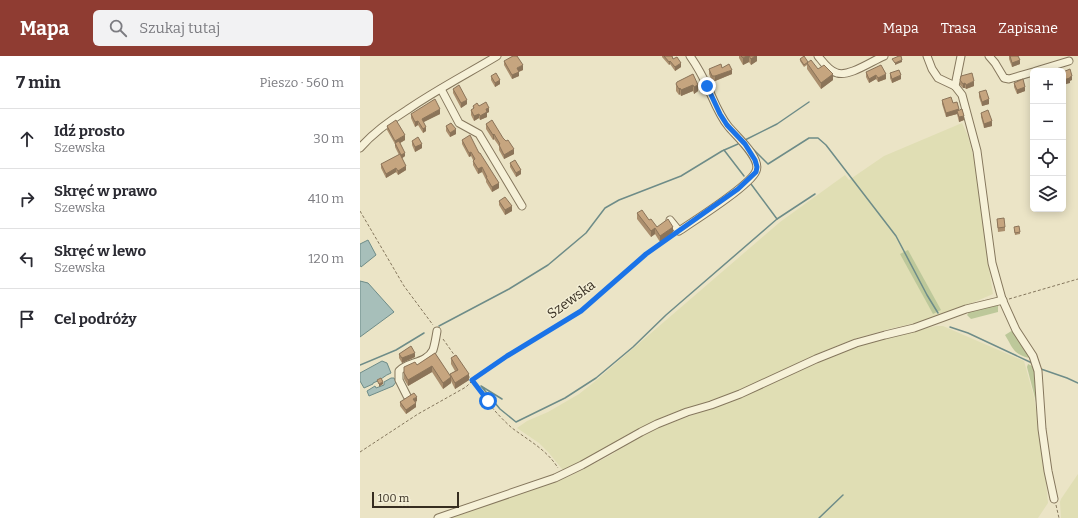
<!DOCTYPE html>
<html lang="pl">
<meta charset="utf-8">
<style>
:root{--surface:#fff;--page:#f2f2f3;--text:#2b2b33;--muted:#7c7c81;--line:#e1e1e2;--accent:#8f3c32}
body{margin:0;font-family:Bitter,serif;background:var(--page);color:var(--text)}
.controls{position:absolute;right:12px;top:12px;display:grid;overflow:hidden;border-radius:6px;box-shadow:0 2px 10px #0003}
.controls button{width:36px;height:36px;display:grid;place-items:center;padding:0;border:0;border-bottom:1px solid var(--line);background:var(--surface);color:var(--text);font:20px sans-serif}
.scale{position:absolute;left:12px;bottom:10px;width:87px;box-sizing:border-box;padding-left:4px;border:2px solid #362d20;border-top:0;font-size:11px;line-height:14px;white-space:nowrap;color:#362d20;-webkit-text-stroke:3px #f3eed5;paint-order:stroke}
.stop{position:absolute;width:12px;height:12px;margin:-9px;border:3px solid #1a73e8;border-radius:50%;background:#fff}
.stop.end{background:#1a73e8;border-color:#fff;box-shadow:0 1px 4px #0008}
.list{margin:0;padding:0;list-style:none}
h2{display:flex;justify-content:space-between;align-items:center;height:52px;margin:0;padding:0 16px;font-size:17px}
h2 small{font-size:13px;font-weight:400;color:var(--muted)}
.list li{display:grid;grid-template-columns:26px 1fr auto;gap:12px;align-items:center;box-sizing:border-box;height:60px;padding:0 16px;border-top:1px solid var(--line)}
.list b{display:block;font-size:15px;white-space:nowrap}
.list p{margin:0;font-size:13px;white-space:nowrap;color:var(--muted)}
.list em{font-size:13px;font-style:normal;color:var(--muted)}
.icon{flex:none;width:22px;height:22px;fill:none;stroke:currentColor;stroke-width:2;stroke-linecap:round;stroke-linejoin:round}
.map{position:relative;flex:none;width:718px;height:462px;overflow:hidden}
header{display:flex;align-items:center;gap:24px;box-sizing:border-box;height:56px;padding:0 20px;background:var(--accent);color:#fff}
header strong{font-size:19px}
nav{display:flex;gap:22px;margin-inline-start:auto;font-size:14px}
.search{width:280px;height:36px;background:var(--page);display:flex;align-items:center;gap:10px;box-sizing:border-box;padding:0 14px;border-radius:6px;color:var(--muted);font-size:15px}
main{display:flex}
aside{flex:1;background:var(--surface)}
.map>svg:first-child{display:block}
.farmland{fill:#e0deb4}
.green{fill:#bdc89a}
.water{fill:#a7bfba;stroke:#6e8c88}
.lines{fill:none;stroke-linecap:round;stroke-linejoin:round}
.stream{stroke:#6e8c88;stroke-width:1.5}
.minor-casing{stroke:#85775d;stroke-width:9}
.path{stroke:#85775d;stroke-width:1;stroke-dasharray:3 2;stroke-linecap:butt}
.minor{stroke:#f6f1d8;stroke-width:7}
.wall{fill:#aa8e6d}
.shaded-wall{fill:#8b7459}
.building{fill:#c6a57f;stroke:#8b7459}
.route{stroke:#1a73e8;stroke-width:5}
.labels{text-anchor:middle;stroke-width:3;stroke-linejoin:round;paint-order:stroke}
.street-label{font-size:14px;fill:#362d20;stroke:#f3eed5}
</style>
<header>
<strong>Mapa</strong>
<div class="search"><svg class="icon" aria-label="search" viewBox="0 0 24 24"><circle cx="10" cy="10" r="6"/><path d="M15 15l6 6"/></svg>Szukaj tutaj</div>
<nav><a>Mapa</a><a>Trasa</a><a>Zapisane</a></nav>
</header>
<main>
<aside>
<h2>7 min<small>Pieszo · 560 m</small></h2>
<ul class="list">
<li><svg class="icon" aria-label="ahead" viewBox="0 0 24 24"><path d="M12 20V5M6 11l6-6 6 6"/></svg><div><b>Idź prosto</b><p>Szewska</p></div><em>30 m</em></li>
<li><svg class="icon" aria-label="right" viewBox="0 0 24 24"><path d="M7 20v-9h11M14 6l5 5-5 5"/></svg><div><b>Skręć w prawo</b><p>Szewska</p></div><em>410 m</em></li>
<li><svg class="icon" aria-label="left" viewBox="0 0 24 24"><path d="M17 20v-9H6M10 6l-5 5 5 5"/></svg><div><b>Skręć w lewo</b><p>Szewska</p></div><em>120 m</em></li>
<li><svg class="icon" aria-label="arrive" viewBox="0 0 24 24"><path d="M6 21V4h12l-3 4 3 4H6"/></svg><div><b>Cel podróży</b></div></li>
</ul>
</aside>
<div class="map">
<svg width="718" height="462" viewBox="0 0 718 462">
<rect width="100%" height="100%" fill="#ebe4c6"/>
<g class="farmland">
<path d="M 602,67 L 608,80 L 616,110 L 627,199 L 633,238 L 612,247 L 593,253 L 594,256 L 568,264 L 529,273 L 494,283 L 455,299 L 374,337 L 325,355 L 206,415 L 202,413 L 189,397 L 179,387 L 157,372 L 167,365 L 188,356 L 219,338 L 233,327 L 420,166 L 485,119 L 489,124 L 524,100 Z"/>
<path d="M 576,270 L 583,270 L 664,305 L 674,341 L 683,394 L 688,447 L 678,462 L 91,462 L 210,420 L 251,399 L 284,377 L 352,352 L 471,301 L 515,284 Z"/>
<path d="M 718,418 L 718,462 L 701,462 L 700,446 L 701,443 Z"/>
</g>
<g class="green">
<path d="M 548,194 L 581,254 L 573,258 L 540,198 Z"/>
<path d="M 638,248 L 638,256 L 611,263 L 607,259 L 609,256 Z"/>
<path d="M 653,274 L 669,302 C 653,298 653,292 645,279 Z"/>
<path d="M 668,308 L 674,311 L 679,345 L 676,346 L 667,311 Z"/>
</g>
<g class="water">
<path d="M 8,184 L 16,199 L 1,211 L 0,209 L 0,188 Z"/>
<path d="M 0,225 L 8,227 L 34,256 L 0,281 Z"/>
<path d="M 22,305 L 27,307 L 31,317 C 25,319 20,325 13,327 L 13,328 L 4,332 L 0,325 L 0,317 Z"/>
<path d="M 31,322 L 34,322 L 36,326 L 33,330 L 9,340 L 7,335 L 15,330 L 16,332 L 24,329 L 24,326 Z"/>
</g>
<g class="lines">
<g class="stream">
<path d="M 386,85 L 385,84 L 417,68 L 449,46"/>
<path d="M 392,92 L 408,108 L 449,82 L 458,82 L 466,89 L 536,180 L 567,239 L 578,257"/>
<path d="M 364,94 L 384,120"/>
<path d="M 391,128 L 417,163 L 455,138"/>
<path d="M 79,270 L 149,233 L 188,209 L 226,177 L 245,152 L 259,144 L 321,120 L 362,95 L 378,88"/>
<path d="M 590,271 L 608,277 L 672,307"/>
<path d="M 0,309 L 36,294 L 64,277"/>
<path d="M 681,313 L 707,322 L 718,327"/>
<path d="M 142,343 L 121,330 L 140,353 L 156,366 L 205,342 L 236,322 L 273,291 L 306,259 L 417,163"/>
<path d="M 459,462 L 483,439"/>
</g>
<g class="minor-casing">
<g id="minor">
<path d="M 458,0 C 463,6 469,15 477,17 C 489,21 512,5 524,0"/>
<path d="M 567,0 L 572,13 L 578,22 L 595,30 L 602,39 L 617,95 L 632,207 L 642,243 L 656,274 L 673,300 L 678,315 L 682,373 L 688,415 L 694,443"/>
<path d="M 629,0 L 635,7 L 644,22 L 649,23 L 673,16"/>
<path d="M 676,15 L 709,5"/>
<path d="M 595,30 L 601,0"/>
<path d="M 81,33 L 99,67 L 119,78 L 162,150"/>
<path d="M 0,92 C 13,77 31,64 47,54 C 76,34 107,18 137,0"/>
<path d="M 310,164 L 319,175 C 334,165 391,129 396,115 C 402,102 375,79 368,70 C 359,59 354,45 348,32 C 343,21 337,10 330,0"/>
<path d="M 47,340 L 39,324 L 39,315 C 48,305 66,308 73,294 C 75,288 76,281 77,275"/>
<path d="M 78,462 L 195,422 L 222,409 L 281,376 L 297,368 L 327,356 L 351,349 L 380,338 L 456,303 L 496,287 L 525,279 L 554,272 L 606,253 L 643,244"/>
</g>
</g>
<g class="path">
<path d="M 0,155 L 44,230 L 73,269"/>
<path d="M 649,243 L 718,223"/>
<path d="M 83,283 L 95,300"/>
<path d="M 108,319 C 117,335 138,360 152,372 C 168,384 187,394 198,412"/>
<path d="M 0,396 L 58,358 L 106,331 L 112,325 L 147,300 L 221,255 L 286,198 L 314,179"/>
<path d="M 696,449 L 699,462"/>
</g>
<use href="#minor" class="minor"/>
</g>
<g class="wall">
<path d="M 302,0 L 312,0 L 313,3 L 321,11 L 315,15 L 310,8 L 309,9 L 302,1 Z"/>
<path d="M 379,0 L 397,0 L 397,5 L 391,9 L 389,6 L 383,9 L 379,2 Z"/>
<path d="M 649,0 L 658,0 L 660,8 L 652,11 L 649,3 Z"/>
<path d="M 440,3 L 448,6 L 473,24 L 461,33 L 447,13 L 447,9 L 444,11 L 440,5 Z"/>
<path d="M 144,5 L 163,14 L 159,16 L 159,20 L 152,23 L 144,9 Z"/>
<path d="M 362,12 L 372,18 L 355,25 L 352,25 L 349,18 L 349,13 Z"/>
<path d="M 506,16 L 526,23 L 518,26 L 516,23 L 509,27 L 506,21 Z"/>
<path d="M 530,17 L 541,23 L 532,27 L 530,22 Z"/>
<path d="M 333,18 L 338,35 L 334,38 L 333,35 L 321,40 L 320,38 L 319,39 L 316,35 L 316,28 Z"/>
<path d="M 131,20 L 140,28 L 135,31 L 131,24 Z"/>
<path d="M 600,24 L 614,30 L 606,33 L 605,32 L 603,32 L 600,29 Z"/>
<path d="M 654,27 L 665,35 L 657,38 L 654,31 Z"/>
<path d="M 93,33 L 107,48 L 101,52 L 93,37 Z"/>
<path d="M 619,36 L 629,48 L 622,50 L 619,41 Z"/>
<path d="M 582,44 L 593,47 L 599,54 L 604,64 L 599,66 L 597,58 L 586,61 L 582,48 Z"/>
<path d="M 113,50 L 119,50 L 129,56 L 127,57 L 127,61 L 120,64 L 119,62 L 114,65 L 111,59 L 111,54 L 113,53 Z"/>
<path d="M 621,57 L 632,70 L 624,72 L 621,61 Z"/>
<path d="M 51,58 L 80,58 L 63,66 L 66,75 L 63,77 L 58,69 L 55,71 L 51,62 Z"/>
<path d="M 126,68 L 154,98 L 144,103 L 139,94 L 139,90 L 134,83 L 133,84 L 126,73 Z"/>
<path d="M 27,70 L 45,84 L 40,87 L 45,100 L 42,102 L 46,114 L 38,119 L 36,116 L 26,122 L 21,112 L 21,108 L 39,99 L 35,91 L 35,88 L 27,74 Z"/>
<path d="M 86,70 L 96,78 L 90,81 L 86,75 Z"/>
<path d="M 102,84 L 119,97 L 139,132 L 132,136 L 126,126 L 126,124 L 122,116 L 118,118 L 113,109 L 113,104 L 111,100 L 109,101 L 102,88 Z"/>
<path d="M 52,85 L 62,92 L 55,96 L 52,89 Z"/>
<path d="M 150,107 L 161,118 L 156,121 L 150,111 Z"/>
<path d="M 139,145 L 152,155 L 145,159 L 139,149 Z"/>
<path d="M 277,157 L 289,164 L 297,171 L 313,176 L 300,186 L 295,178 L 291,181 L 277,163 Z"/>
<path d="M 637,163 L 645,171 L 645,175 L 638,176 Z"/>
<path d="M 654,173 L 660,176 L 660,178 L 655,179 Z"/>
<path d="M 75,297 L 90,320 L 90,318 L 95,315 L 91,308 L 91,302 L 109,324 L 95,333 L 91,325 L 91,327 L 83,333 L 72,316 L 48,330 L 44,323 L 44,311 L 57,309 Z"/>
<path d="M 39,298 L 55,301 L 42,307 L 39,302 Z"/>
<path d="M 57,345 L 55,346 L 56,351 L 46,358 L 40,350 L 40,346 Z"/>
</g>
<g class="shaded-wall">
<path d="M 387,0 L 389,0 L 389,6 L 383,9 L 383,2 Z"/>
<path d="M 395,0 L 397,0 L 397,5 L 391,9 L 391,3 Z"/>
<path d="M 542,4 L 542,6 L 535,9 L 535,7 Z"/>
<path d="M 660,4 L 660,8 L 652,11 L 652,7 Z"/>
<path d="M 310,5 L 310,8 L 309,9 L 309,6 Z"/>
<path d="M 321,7 L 321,11 L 315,15 L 315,11 Z"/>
<path d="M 163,9 L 163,14 L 157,16 L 157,12 Z"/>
<path d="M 372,14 L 372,18 L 355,25 L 355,20 Z"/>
<path d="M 159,16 L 159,20 L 152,23 L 152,19 Z"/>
<path d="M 473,18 L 473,24 L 461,33 L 461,27 Z"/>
<path d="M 526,18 L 526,23 L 518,26 L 518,22 Z"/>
<path d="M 516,19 L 516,23 L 509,27 L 509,23 Z"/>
<path d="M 541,19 L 541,23 L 532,27 L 532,23 Z"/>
<path d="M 712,20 L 712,24 L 710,25 L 710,27 L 703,29 L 703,24 Z"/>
<path d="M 140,24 L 140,28 L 135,31 L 135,27 Z"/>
<path d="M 614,25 L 614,30 L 606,33 L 606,29 Z"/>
<path d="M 605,27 L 605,32 L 603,32 L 603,28 Z"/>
<path d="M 333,29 L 333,35 L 321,40 L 321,34 Z"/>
<path d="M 338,29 L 338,35 L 334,38 L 334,31 Z"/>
<path d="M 665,31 L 665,35 L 657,38 L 657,34 Z"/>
<path d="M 320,32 L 320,38 L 319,39 L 319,33 Z"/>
<path d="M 629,43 L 629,48 L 622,50 L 622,46 Z"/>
<path d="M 107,44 L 107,48 L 101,52 L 101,47 Z"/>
<path d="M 129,52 L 129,56 L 127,57 L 127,61 L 120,64 L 120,60 L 126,53 Z"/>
<path d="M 80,53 L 80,58 L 62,67 L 62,63 Z"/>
<path d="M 599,53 L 599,58 L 597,55 L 597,58 L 586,61 L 586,57 Z"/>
<path d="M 119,58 L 119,62 L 114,65 L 114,60 Z"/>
<path d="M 604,60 L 604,64 L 599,66 L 599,61 Z"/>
<path d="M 58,65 L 58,69 L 55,71 L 55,66 Z"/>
<path d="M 632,65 L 632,70 L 624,72 L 624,68 Z"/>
<path d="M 66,71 L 66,75 L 63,77 L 63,73 Z"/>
<path d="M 96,73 L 96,78 L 90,81 L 90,77 Z"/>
<path d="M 134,78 L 134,83 L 133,84 L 133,79 Z"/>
<path d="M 45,79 L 45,84 L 35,90 L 35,85 Z"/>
<path d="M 62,88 L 62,92 L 55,96 L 55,91 Z"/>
<path d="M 154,93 L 154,98 L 144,103 L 144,99 Z"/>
<path d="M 111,96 L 111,100 L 109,101 L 109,97 Z"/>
<path d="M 45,97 L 45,100 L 41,103 L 41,99 Z"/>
<path d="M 46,110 L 46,114 L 38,119 L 38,115 Z"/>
<path d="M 122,111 L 122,116 L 118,118 L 118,113 Z"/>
<path d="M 36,112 L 36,116 L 26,122 L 26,118 Z"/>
<path d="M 161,114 L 161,118 L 156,121 L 156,117 Z"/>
<path d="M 139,127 L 139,132 L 132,136 L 132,131 Z"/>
<path d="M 152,150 L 152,155 L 145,159 L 145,154 Z"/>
<path d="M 313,171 L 313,176 L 300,186 L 300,180 Z"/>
<path d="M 295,172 L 295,178 L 291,181 L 291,175 Z"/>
<path d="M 55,297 L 55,301 L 42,307 L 42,302 Z"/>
<path d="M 72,310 L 72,316 L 48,330 L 48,324 Z"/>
<path d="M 109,318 L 109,324 L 95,333 L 95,327 Z"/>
<path d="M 91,321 L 91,327 L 83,333 L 83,327 Z"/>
<path d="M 23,326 L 23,328 L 19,331 L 19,328 Z"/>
<path d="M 57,341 L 57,345 L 53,347 L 53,343 Z"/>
<path d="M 56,347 L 56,351 L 46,358 L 46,354 Z"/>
</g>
<g class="building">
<path d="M 153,0 L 157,0 L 163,9 L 157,12 L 159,16 L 152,19 L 144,5 Z"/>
<path d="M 304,0 L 312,0 L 313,3 L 317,1 L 321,7 L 315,11 L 310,5 L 309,6 Z"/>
<path d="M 381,0 L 387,0 L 383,2 Z"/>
<path d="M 389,0 L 395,0 L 391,3 Z"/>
<path d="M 444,0 L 448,6 L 444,9 L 440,3 Z"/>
<path d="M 539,0 L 541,0 L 542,4 L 535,7 L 532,3 Z"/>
<path d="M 650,0 L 658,0 L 660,4 L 652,7 Z"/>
<path d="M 451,4 L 458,13 L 464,9 L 473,18 L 461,27 L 447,7 Z"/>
<path d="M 361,8 L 362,12 L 369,8 L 372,14 L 355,20 L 352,20 L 349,13 Z"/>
<path d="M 521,9 L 526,18 L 518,22 L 516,19 L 509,23 L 506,16 Z"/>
<path d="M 710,13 L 712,20 L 710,21 L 710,22 L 703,24 L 703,16 Z"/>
<path d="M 539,14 L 541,19 L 532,23 L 530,17 Z"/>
<path d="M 136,17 L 140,24 L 135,27 L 131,20 Z"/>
<path d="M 612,17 L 614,25 L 606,29 L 605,27 L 603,28 L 600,24 L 601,20 Z"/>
<path d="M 333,18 L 338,29 L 334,31 L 333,29 L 321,34 L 320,32 L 319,33 L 316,28 L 317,26 Z"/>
<path d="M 663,23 L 665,31 L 657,34 L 654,27 Z"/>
<path d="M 99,29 L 107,44 L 101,47 L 93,33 Z"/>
<path d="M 626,34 L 629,43 L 622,46 L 619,36 Z"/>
<path d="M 591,41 L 593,47 L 597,46 L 599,53 L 586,57 L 582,44 Z"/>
<path d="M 75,43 L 80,53 L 62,63 L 66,71 L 63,73 L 58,65 L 55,66 L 51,58 Z"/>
<path d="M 126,46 L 129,52 L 126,53 L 127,56 L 120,60 L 119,58 L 114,60 L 111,54 L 114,52 L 113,50 L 117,47 L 119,50 Z"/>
<path d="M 602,53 L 604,60 L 599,61 L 597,55 Z"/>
<path d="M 628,54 L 632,65 L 624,68 L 621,57 Z"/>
<path d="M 36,64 L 45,79 L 35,85 L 27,70 Z"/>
<path d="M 132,64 L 143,82 L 146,85 L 148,84 L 154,93 L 144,99 L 139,89 L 140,88 L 134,78 L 133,79 L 126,68 Z"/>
<path d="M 91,67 L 96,73 L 90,77 L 86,70 Z"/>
<path d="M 110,79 L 119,97 L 120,97 L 139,127 L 132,131 L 126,121 L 127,121 L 122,111 L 118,113 L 113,105 L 115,103 L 111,96 L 109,97 L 102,84 Z"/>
<path d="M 58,81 L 62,88 L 55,91 L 52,85 Z"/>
<path d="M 39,85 L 45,97 L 41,99 L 35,87 Z"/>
<path d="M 40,98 L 46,110 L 38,115 L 36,112 L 26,118 L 21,108 Z"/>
<path d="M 155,104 L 161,114 L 156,117 L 150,107 Z"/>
<path d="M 145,141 L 152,150 L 145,154 L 139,145 Z"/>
<path d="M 282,154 L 289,164 L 291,163 L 297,171 L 308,163 L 313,171 L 300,180 L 295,172 L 291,175 L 277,157 Z"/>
<path d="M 644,162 L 645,171 L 638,172 L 637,163 Z"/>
<path d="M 659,170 L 660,176 L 655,177 L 654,171 Z"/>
<path d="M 51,290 L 55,297 L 42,302 L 39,298 Z"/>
<path d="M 75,297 L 91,321 L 83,327 L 72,310 L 48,324 L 44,317 L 44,311 L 55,306 L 57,309 Z"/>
<path d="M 96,299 L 109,318 L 95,327 L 90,318 L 98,314 L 91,302 Z"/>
<path d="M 21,322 L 23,326 L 19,328 L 17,324 Z"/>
<path d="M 54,337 L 57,341 L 53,343 L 56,347 L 46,354 L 40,346 Z"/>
</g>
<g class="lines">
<path class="route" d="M 128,345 L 112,324 L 147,300 L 221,255 L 286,198 L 378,133 L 396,116 L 397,111 L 395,104 L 385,88 L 367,69 L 360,58 L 347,30"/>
</g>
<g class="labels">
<g class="street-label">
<text transform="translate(211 243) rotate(-36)" y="5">Szewska</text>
</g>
</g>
</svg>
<div class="controls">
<button>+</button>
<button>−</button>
<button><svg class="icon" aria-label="locate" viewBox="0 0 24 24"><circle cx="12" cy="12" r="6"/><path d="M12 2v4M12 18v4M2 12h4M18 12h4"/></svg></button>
<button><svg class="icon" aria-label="layers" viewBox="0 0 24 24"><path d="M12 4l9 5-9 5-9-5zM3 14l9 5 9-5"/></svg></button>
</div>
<div class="scale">100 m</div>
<div class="stop" style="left:128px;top:345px"></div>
<div class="stop end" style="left:347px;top:30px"></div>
</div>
</main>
